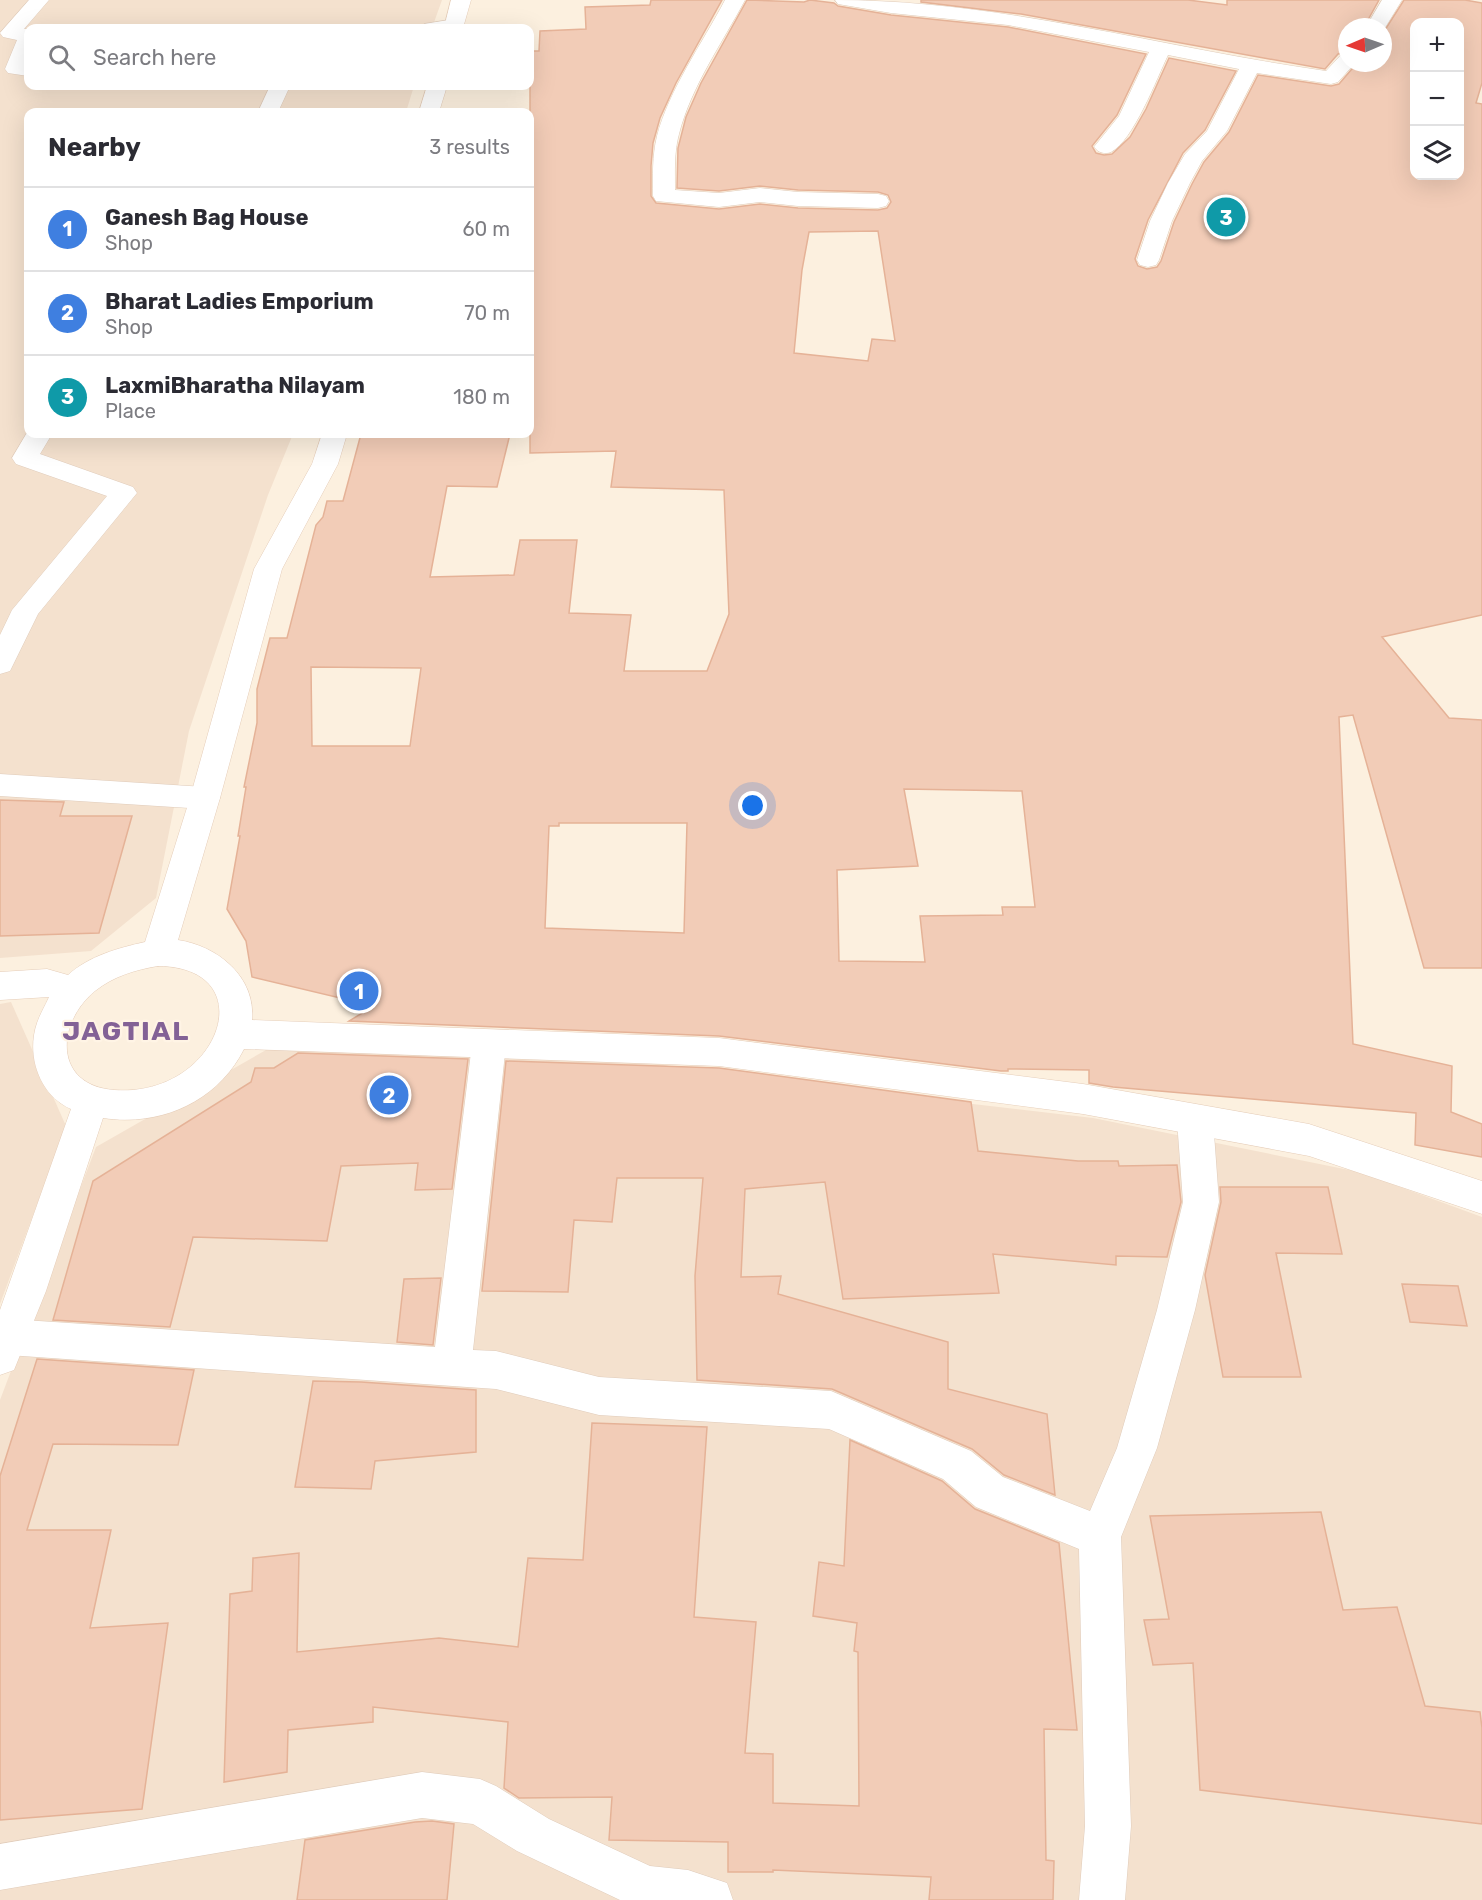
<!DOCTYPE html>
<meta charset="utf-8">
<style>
:root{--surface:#fff;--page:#f2f2f3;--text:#2b2b33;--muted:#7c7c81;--line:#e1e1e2;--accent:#e96242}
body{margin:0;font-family:Rubik,sans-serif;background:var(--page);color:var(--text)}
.controls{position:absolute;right:18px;top:18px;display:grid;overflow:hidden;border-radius:12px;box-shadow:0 6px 24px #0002}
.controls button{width:54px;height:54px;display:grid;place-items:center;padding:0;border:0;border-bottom:2px solid var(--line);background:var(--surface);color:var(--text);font:30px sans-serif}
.compass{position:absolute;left:1338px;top:18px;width:54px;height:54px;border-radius:50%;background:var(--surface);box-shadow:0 6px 24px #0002;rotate:268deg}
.you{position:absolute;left:753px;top:806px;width:21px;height:21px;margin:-15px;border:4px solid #fff;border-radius:50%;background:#1a73e8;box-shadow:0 0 0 9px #1a73e833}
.badge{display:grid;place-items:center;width:39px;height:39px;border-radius:50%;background:var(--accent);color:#fff;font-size:20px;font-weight:700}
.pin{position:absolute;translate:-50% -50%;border:3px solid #fff;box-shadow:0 2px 6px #0006}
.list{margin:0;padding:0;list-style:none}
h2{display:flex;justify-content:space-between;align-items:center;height:78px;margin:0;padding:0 24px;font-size:26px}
h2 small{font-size:20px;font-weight:400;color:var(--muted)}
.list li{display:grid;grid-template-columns:39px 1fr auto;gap:18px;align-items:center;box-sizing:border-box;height:84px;padding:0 24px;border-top:2px solid var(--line)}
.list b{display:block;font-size:22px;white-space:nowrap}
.list p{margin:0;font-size:20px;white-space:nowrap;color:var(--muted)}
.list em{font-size:20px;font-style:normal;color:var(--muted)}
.icon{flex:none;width:33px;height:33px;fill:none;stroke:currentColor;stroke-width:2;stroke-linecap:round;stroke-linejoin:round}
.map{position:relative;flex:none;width:1482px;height:1900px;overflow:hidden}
.search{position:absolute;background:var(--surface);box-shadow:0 6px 24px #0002;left:24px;top:24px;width:510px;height:66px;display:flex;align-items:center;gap:15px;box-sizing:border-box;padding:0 21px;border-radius:12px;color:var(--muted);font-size:22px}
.panel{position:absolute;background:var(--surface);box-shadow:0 6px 24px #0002;left:24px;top:108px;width:510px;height:330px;border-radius:12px}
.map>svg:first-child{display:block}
.residential{fill:#f4e1ce}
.building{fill:#f2ccb7;stroke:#e5b297;stroke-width:1.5;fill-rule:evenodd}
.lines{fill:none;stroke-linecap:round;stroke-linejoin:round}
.street-casing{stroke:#e0ccbb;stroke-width:1}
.secondary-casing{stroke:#e5cdb9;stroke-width:1}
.street{fill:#fff;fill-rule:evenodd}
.secondary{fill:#fff;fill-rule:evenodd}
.labels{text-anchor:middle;stroke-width:4.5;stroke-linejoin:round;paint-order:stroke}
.district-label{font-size:27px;font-weight:bold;letter-spacing:1.5px;fill:#836296;stroke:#fff4e5}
</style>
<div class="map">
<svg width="1482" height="1900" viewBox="0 0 1482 1900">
<rect width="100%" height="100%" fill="#fcf0df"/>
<g class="residential">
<path d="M 0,0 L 442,0 L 432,28 L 28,28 L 28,86 L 414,86 L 406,112 L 28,112 L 28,434 L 293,434 L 268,495 L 189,731 L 156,898 L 91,951 L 0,958 Z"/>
<path d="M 11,1002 L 66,1126 L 0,1304 L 0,1004 Z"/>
<path d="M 577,1048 L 705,1073 L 1093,1118 L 1359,1172 L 1482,1217 L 1482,1900 L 0,1900 L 0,1400 L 96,1147 L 266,1050 Z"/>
</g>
<g class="building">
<path d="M 651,0 L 722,0 L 676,83 L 660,118 L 653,143 L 651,166 L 651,196 L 656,203 L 719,209 L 760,204 L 798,208 L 878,210 L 887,208 L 891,202 L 888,195 L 878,192 L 798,190 L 760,186 L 719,191 L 677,188 L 678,148 L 686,117 L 701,83 L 747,0 L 804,2 L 810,0 L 834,3 L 838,6 L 891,15 L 1008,27 L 1146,54 L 1117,115 L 1092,146 L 1096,153 L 1104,155 L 1112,154 L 1130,137 L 1146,109 L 1169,58 L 1236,71 L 1205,130 L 1183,153 L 1148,220 L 1135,259 L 1138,266 L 1147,269 L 1157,267 L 1161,261 L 1174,222 L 1192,184 L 1204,162 L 1229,132 L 1258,75 L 1331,86 L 1339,84 L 1357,63 L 1383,63 L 1383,33 L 1404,0 L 1465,0 L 1482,3 L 1482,83 L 1476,103 L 1482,104 L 1482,615 L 1382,637 L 1449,718 L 1482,720 L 1482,968 L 1424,968 L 1353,715 L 1339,717 L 1353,1044 L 1452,1066 L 1451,1112 L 1482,1124 L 1482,1157 L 1415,1145 L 1416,1113 L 1113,1087 L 1089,1083 L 1089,1070 L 1008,1069 L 1008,1071 L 1001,1071 L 719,1036 L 349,1021 L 374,1006 L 252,977 L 246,941 L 227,909 L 240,836 L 238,836 L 246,787 L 244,787 L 257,723 L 257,689 L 270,638 L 287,638 L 316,525 L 323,517 L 327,501 L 343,501 L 361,434 L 510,434 L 497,487 L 447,486 L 430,577 L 514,575 L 520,540 L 577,540 L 569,613 L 631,615 L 624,671 L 707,671 L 729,614 L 724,490 L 611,487 L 616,451 L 530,453 L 530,51 L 539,51 L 540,31 L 586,29 L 585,7 L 650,5 ZM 1414,22 L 1460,22 L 1460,176 L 1414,176 ZM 878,231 L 895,341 L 872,339 L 868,361 L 794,353 L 802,270 L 809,232 ZM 311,667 L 421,668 L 410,746 L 312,746 ZM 904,789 L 1022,791 L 1035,907 L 1002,907 L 1003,915 L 920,916 L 925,962 L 839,961 L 837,870 L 918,866 ZM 559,823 L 687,823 L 684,933 L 545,928 L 549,826 L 559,826 Z"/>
<path d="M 921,0 L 1188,0 L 1227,5 L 1227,0 L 1379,0 L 1364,27 L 1347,27 L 1347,52 L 1338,54 L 1325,69 L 1021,14 L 921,2 Z"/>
<path d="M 0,800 L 64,802 L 60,816 L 132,816 L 99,933 L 0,936 Z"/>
<path d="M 298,1053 L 468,1059 L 452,1189 L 415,1190 L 418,1163 L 341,1166 L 327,1241 L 193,1237 L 170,1327 L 53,1320 L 93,1181 L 251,1082 L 255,1068 L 274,1068 Z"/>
<path d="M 506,1061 L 719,1068 L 971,1102 L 978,1151 L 1078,1161 L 1118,1161 L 1119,1166 L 1177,1165 L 1181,1202 L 1167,1257 L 1116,1256 L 1116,1265 L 993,1254 L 999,1293 L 843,1299 L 825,1182 L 745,1189 L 741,1277 L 781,1276 L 778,1294 L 948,1342 L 948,1389 L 1047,1414 L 1055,1495 L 1004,1475 L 972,1449 L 832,1389 L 697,1380 L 695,1276 L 703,1178 L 617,1178 L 612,1222 L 574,1220 L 568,1292 L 482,1291 Z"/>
<path d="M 1220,1187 L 1328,1187 L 1342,1254 L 1276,1253 L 1301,1377 L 1223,1377 L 1205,1275 L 1221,1202 Z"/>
<path d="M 441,1278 L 433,1345 L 397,1342 L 404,1279 Z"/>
<path d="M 1402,1284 L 1458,1286 L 1467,1326 L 1410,1322 Z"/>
<path d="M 37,1359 L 194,1370 L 178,1445 L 53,1444 L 27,1530 L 111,1530 L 90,1628 L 168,1623 L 142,1809 L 0,1820 L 0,1476 Z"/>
<path d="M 313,1381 L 361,1382 L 476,1390 L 476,1452 L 375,1461 L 371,1489 L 295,1487 Z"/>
<path d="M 592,1423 L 707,1427 L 694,1617 L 756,1622 L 745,1753 L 773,1754 L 773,1803 L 859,1806 L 858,1652 L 854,1651 L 857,1623 L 813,1616 L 819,1562 L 844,1566 L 850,1440 L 942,1481 L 975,1509 L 1059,1543 L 1077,1730 L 1044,1729 L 1046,1860 L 1054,1861 L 1053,1900 L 929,1900 L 931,1877 L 773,1870 L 773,1872 L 728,1872 L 728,1842 L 609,1840 L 612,1797 L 519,1798 L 504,1788 L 508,1722 L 373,1707 L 373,1722 L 288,1730 L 287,1772 L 224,1782 L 230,1594 L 252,1591 L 253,1558 L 299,1553 L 297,1652 L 439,1638 L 518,1647 L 528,1558 L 583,1560 Z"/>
<path d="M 1321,1512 L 1343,1610 L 1397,1607 L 1425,1706 L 1480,1712 L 1482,1728 L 1482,1824 L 1200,1790 L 1193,1663 L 1153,1665 L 1144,1620 L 1169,1619 L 1150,1516 Z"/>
<path d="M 432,1821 L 454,1824 L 447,1900 L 297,1900 L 305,1840 L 415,1822 Z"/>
</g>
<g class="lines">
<g class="street-casing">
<g id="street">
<path d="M 29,0 L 49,0 L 24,29 L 28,29 L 28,76 L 8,73 L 5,69 L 17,40 L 3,37 L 0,33 Z"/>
<path d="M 725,0 L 745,0 C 722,43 691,87 679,134 C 674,152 675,172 675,190 L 719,193 L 760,188 L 798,192 L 878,194 L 886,196 L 889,201 L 886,206 L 878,208 L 798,206 L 760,202 L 719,207 L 656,201 L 653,196 C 653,176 652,156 657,136 C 669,90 703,42 725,0 Z"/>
<path d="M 835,0 C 1002,0 1162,48 1326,71 L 1340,56 L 1347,54 L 1347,63 L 1355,63 L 1338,82 L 1331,84 L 1257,73 L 1227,131 L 1202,161 L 1190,183 L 1172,221 L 1159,260 L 1156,265 L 1148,267 L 1140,265 L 1137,260 L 1150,221 L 1168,183 L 1185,154 L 1207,131 L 1239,69 L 1168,55 C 1157,78 1133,141 1111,152 C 1107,154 1102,153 1098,151 L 1094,147 L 1119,116 L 1149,52 L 1008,25 L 891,13 L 838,4 Z"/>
<path d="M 1382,0 L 1402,0 L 1383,31 L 1383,27 L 1366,27 Z"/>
<path d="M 455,19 L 462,21 L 465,25 L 462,28 L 421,28 L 424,24 Z"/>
<path d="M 270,86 L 290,86 L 278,112 L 258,112 Z"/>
<path d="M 28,431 L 28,434 L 52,434 L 40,454 L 133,487 L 137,493 L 38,614 L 10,671 L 0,674 L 0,635 L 12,610 L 107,496 L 16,464 L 12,458 Z"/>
<path d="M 0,774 L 205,787 L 216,790 L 220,798 L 216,806 L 205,809 L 0,796 Z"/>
<path d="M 489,1030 L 501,1034 L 506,1044 L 473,1350 L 496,1351 L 599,1377 L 831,1391 L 971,1451 L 1003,1477 L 1090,1511 L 1117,1448 L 1157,1310 L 1183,1202 L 1177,1120 L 1182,1109 L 1195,1105 L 1208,1109 L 1213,1120 L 1219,1202 L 1195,1310 L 1157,1448 L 1121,1537 L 1131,1826 L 1125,1900 L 1079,1900 L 1085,1826 L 1079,1549 L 976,1507 L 943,1479 L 829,1429 L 599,1415 L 496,1389 L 8,1355 L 0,1352 L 0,1322 L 8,1319 L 435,1347 L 472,1044 L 477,1034 Z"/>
<path d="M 422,1772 L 480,1779 L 496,1786 L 549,1819 L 650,1866 L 688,1870 L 727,1883 L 733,1900 L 620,1900 L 517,1851 L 473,1824 L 422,1818 L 0,1890 L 0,1844 Z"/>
</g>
</g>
<g class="secondary-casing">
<g id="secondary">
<path d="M 451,0 L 471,0 L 463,28 L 444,28 Z"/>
<path d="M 427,86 L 447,86 L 439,112 L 419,112 Z"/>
<path d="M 322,434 L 347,434 L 338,464 L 282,569 L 220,798 L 178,940 C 218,946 256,977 252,1020 L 719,1038 L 1083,1084 L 1309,1124 L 1482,1181 L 1482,1214 L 1309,1156 L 1083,1114 L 719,1066 L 244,1049 C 218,1101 161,1127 103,1118 L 46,1291 L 14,1370 L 0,1375 L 0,1310 L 71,1109 C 39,1095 26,1055 37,1023 C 40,1014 45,1006 49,997 L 0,1000 L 0,972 L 47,969 L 68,975 C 89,956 118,948 145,942 L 190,798 L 254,569 L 312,464 ZM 158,966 C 266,967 219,1098 114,1090 C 53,1085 56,1023 95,991 C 114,976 135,970 158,966 Z"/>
</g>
</g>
<use href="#street" class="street"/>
<use href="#secondary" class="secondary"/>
</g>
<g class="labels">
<g class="district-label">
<text x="126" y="1040">JAGTIAL</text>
</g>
</g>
</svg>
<div class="controls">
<button>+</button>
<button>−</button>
<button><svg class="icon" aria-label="layers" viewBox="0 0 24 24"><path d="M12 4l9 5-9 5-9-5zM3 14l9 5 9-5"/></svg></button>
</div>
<svg class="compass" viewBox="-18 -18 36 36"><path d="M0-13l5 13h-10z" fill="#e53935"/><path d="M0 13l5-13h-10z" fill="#7c7c81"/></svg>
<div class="you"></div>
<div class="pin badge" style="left:359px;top:991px;background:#3f7fe0">1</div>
<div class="pin badge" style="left:389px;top:1095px;background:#3f7fe0">2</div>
<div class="pin badge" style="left:1226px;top:217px;background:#0f9aa8">3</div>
<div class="search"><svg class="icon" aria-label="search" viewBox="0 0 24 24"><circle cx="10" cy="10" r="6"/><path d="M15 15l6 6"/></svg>Search here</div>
<section class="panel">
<h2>Nearby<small>3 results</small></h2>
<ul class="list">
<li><span class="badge" style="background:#3f7fe0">1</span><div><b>Ganesh Bag House</b><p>Shop</p></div><em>60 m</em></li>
<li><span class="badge" style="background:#3f7fe0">2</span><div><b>Bharat Ladies Emporium</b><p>Shop</p></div><em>70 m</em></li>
<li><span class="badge" style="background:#0f9aa8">3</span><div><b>LaxmiBharatha Nilayam</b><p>Place</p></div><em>180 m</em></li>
</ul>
</section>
</div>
